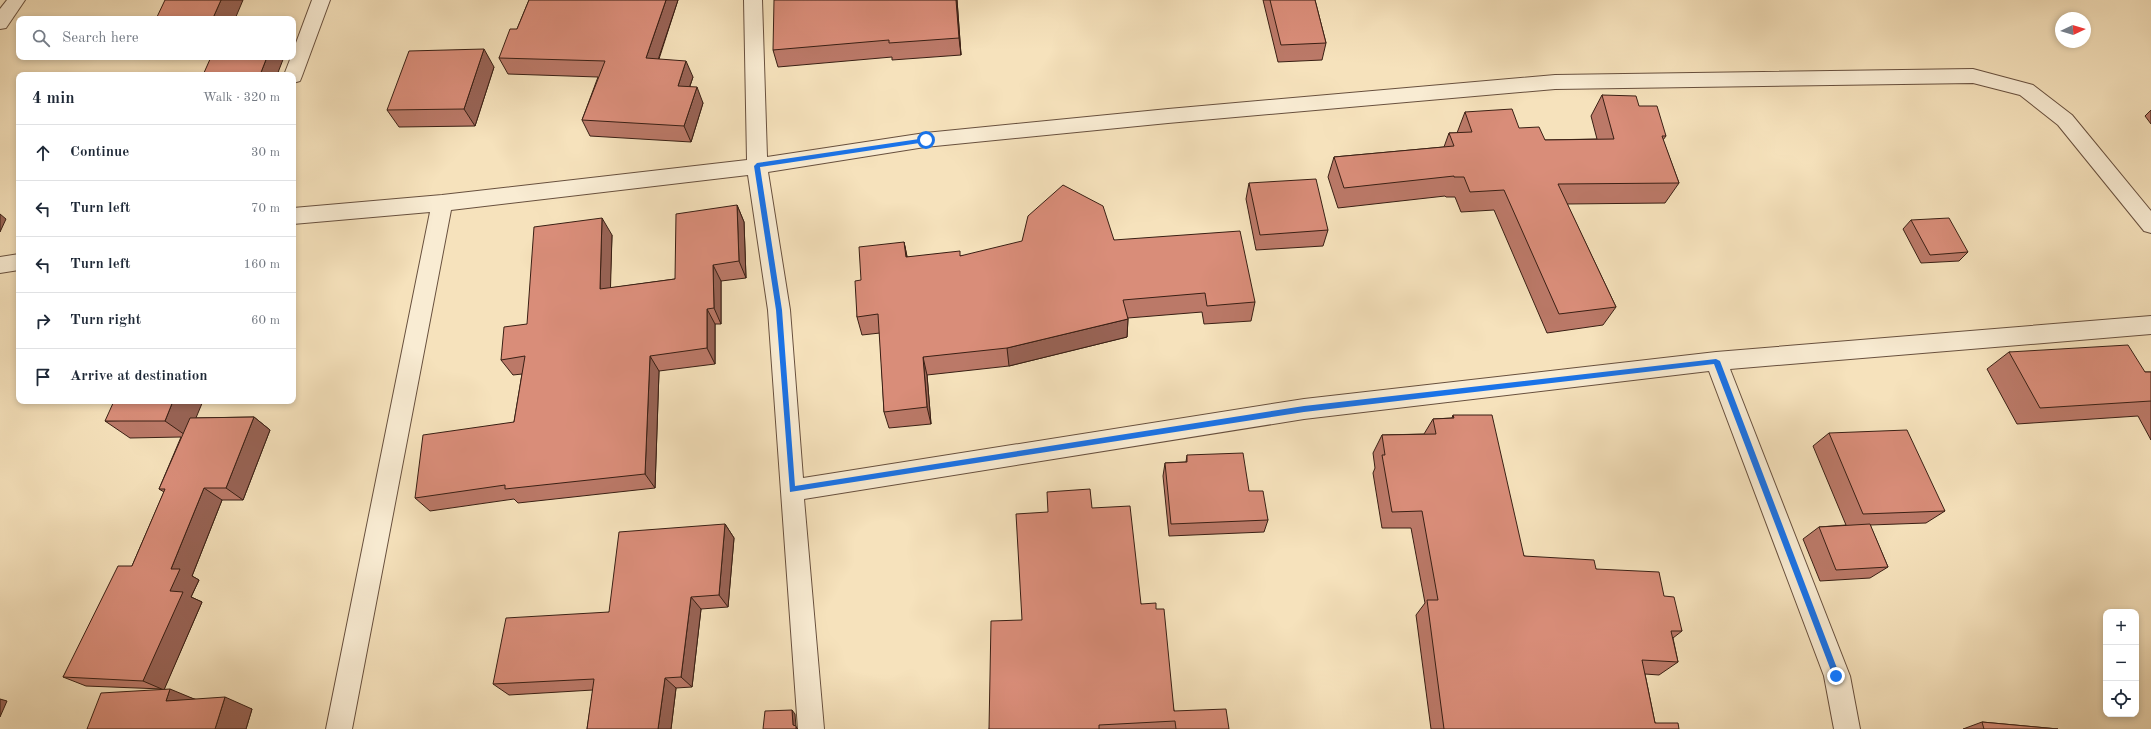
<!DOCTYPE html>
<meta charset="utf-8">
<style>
:root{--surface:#fff;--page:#f6f6f7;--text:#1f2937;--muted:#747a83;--line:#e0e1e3}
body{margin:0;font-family:"Old Standard TT",serif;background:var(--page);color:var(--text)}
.controls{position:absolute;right:12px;bottom:12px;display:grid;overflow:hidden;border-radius:8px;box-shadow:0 2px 6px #0003}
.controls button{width:36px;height:36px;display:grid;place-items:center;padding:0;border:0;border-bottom:1px solid var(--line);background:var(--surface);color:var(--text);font:20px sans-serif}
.compass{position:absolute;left:2055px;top:12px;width:36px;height:36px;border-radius:50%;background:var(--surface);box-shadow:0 2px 6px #0003;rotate:86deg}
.stop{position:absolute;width:12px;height:12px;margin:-9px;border:3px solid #1a73e8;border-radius:50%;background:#fff}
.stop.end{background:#1a73e8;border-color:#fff;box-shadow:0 1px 4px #0008}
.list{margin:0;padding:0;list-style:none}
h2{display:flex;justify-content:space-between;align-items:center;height:52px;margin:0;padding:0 16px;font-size:17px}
h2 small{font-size:13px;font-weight:400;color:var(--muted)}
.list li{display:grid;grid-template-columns:26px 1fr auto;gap:12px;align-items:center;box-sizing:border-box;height:56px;padding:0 16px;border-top:1px solid var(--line)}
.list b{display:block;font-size:15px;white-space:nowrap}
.list em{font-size:13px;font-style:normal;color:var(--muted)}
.icon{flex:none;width:22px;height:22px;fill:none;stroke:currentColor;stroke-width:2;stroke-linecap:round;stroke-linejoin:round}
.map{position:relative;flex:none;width:2151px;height:729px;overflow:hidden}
.search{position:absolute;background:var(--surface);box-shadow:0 2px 6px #0003;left:16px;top:16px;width:280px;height:44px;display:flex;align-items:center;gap:10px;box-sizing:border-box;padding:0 14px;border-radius:8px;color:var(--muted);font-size:15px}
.panel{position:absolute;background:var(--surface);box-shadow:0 2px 6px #0003;left:16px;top:72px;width:280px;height:332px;border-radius:8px}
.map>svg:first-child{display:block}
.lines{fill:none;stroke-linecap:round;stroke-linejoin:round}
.minor-casing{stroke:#68503e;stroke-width:2}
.minor{fill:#f9ecd3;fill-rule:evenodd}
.wall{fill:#bb7968;stroke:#391f14}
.shaded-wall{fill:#986355;stroke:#391f14}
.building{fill:#d98d79;stroke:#391f14}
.route{fill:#1a73e8}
</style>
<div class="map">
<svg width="2151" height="729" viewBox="0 0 2151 729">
<rect width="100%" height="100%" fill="#f6e2bc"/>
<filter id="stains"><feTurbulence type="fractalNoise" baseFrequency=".005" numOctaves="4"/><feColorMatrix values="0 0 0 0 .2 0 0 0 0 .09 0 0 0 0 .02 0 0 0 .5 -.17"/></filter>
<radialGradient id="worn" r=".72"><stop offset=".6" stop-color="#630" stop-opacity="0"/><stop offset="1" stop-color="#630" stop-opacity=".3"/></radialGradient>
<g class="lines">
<g class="minor-casing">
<g id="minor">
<path d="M 7,0 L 25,0 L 6,28 L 0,29 L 0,9 Z"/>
<path d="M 312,0 L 330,0 L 302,76 L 300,81 L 293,83 L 293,75 L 284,75 L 291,57 L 293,57 L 293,51 Z"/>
<path d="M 744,0 L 762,0 L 767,157 L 925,133 L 1168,109 L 1555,75 L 1973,69 L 2033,85 L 2072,115 L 2151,211 L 2151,233 L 2144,231 L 2058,125 L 2020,95 L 1973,83 L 1555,89 L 1168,123 L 925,147 L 768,172 L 790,310 L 803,478 L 1304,399 L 1716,352 L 2151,316 L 2151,334 L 1730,369 L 1850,676 L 1860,729 L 1834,729 L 1824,676 L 1709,371 L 1304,419 L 804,499 L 824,729 L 798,729 L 768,310 L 748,175 L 451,210 L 352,729 L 326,729 L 430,212 L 293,224 L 293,208 L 442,195 L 747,160 Z"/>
<path d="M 19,254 L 19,270 L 0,273 L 0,257 Z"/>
</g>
</g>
<use href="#minor" class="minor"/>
</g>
<g class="wall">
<path d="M 529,0 L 678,0 L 659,59 L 693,77 L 690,86 L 703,103 L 691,142 L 590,136 L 582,120 L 598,77 L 508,74 L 499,58 L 517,29 Z"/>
<path d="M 957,0 L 961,55 L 892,60 L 892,57 L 778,67 L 773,50 Z"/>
<path d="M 1263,0 L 1315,0 L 1326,43 L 1322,60 L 1278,62 Z"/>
<path d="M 494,67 L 475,126 L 399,127 L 387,110 Z"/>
<path d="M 1602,95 L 1639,106 L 1666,136 L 1663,140 L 1679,183 L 1665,203 L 1567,204 L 1616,307 L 1603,325 L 1547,333 L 1494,210 L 1461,212 L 1455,197 L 1446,197 L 1445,196 L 1338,208 L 1328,177 L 1334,157 L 1444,147 L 1449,133 L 1457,133 L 1465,112 L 1545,140 L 1597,139 L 1591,116 Z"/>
<path d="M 2151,110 L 2151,124 L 2145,116 Z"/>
<path d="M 1249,183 L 1328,230 L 1323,246 L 1256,250 L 1246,199 Z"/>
<path d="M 737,205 L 744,222 L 746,278 L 721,281 L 721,324 L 715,324 L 715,364 L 659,371 L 655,488 L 518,503 L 514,499 L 430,511 L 415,498 L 514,422 L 522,374 L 513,375 L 501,360 L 527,324 L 612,235 L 610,288 L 675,279 Z"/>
<path d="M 1911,220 L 1968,252 L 1959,261 L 1921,263 L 1903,229 Z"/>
<path d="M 1114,240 L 1255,302 L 1251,321 L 1204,324 L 1202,312 L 1128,318 L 1127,337 L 1009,366 L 927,375 L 931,424 L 889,428 L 884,412 L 880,333 L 862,335 L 857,317 L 861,280 L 904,242 L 907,257 L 960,256 Z"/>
<path d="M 2009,352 L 2145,372 L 2151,372 L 2151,440 L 2138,416 L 2017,424 L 1987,369 Z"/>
<path d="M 1453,415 L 1524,556 L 1596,569 L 1664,596 L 1682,631 L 1673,638 L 1678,662 L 1659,675 L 1645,674 L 1655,723 L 1679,729 L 1431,729 L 1416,615 L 1425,603 L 1411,528 L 1382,528 L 1373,473 L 1375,468 L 1373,453 L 1382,435 L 1424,434 L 1433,419 L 1452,418 Z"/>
<path d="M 254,417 L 270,430 L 243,500 L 222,500 L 192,576 L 199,580 L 191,597 L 202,602 L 164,689 L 194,699 L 252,709 L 246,729 L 87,729 L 162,689 L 86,686 L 63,677 L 132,566 L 164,492 L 159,489 L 181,437 L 130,438 L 105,421 L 196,418 Z"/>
<path d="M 1829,433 L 1945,511 L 1926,523 L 1870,525 L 1888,567 L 1870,578 L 1820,581 L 1803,539 L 1819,527 L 1846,525 L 1813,446 Z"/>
<path d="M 1187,455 L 1249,491 L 1268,520 L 1264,532 L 1169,536 L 1163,476 L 1165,463 L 1186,462 Z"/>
<path d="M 1092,508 L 1141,604 L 1156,609 L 1174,711 L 1229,729 L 989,729 L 1022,620 Z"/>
<path d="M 725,524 L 734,538 L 728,607 L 701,609 L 692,687 L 676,688 L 671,729 L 587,729 L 593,690 L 509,695 L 493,684 L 609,612 Z"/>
<path d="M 1982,722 L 2058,729 L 1963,729 Z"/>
</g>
<g class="shaded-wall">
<path d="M 221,0 L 243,0 L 235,19 L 214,19 L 213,18 Z"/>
<path d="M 666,0 L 678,0 L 653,75 L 646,58 Z"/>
<path d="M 956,0 L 957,0 L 961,55 L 959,38 Z"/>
<path d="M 484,49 L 494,67 L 475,126 L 464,109 Z"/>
<path d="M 267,57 L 284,57 L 277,75 L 260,75 Z"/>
<path d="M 686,61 L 693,77 L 684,102 L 678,86 Z"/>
<path d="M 697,87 L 703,103 L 691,142 L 684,126 Z"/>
<path d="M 737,205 L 744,222 L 746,278 L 739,261 Z"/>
<path d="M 0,214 L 6,219 L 0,232 Z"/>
<path d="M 602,218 L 612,235 L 610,305 L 600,289 Z"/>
<path d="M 904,242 L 908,261 L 906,257 Z"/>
<path d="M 713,265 L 721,281 L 721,324 L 714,308 Z"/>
<path d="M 707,309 L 715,324 L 715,364 L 707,348 Z"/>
<path d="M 1128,319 L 1127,337 L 1009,366 L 1007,348 Z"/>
<path d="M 650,356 L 659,371 L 655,488 L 645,474 Z"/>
<path d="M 923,357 L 927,375 L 931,424 L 927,407 Z"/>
<path d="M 173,401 L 203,401 L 188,437 L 165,421 Z"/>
<path d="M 254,417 L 270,430 L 243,500 L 226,488 Z"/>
<path d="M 204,488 L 222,500 L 192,576 L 199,580 L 191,597 L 202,602 L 164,690 L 143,681 L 170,591 L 171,569 Z"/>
<path d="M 725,524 L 734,538 L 728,607 L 719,595 Z"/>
<path d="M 691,597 L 701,609 L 692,687 L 681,677 Z"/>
<path d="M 665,678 L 676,688 L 671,729 L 658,729 Z"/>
<path d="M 170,689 L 199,701 L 166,701 Z"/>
<path d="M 225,697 L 252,709 L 246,729 L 215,729 Z"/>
<path d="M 0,699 L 7,701 L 0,717 Z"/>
<path d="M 792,710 L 795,714 L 796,727 L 798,729 L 796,729 L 793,725 Z"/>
</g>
<g class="building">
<path d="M 165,0 L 221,0 L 213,18 L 156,19 Z"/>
<path d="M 529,0 L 666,0 L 646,58 L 686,61 L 678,86 L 697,87 L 684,126 L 582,120 L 605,61 L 499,58 L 510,29 L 517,29 Z"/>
<path d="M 774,0 L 956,0 L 959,38 L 889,43 L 889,40 L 773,50 Z"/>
<path d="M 1270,0 L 1315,0 L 1326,43 L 1281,45 Z"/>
<path d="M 484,49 L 464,109 L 387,110 L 409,51 Z"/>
<path d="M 211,57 L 267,57 L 260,75 L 203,75 Z"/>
<path d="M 1602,95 L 1636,96 L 1639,106 L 1657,106 L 1666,136 L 1662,136 L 1679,183 L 1558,184 L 1616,307 L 1559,314 L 1504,190 L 1470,192 L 1464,177 L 1454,177 L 1454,176 L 1344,188 L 1334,157 L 1454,146 L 1449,133 L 1472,132 L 1465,112 L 1512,109 L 1519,128 L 1539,127 L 1545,140 L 1614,139 Z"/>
<path d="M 1316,179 L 1328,230 L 1260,235 L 1249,183 Z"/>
<path d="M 1063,185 L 1103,206 L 1114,240 L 1240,231 L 1255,302 L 1207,306 L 1205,293 L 1123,300 L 1128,319 L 1007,348 L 923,357 L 927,407 L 884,412 L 878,314 L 857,317 L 855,281 L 861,280 L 859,247 L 904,242 L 906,257 L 960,251 L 960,256 L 1022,241 L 1028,216 Z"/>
<path d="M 737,205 L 739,261 L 713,265 L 714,308 L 707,309 L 707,348 L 650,356 L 645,474 L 505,489 L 505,485 L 415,498 L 423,435 L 514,422 L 525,356 L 501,360 L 504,327 L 527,324 L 534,227 L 602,218 L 600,289 L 675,279 L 676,214 Z"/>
<path d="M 1949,218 L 1968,252 L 1930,255 L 1911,220 Z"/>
<path d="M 2128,345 L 2145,372 L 2151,372 L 2151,401 L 2040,408 L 2009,352 Z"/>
<path d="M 114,401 L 173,401 L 165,421 L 105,421 Z"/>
<path d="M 1453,415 L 1492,415 L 1524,556 L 1594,560 L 1596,569 L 1659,572 L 1664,596 L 1674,597 L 1682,631 L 1671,631 L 1678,662 L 1642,660 L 1655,723 L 1678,723 L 1679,729 L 1444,729 L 1427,600 L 1438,600 L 1422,511 L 1392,512 L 1382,455 L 1385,455 L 1382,435 L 1436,434 L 1433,419 L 1454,418 Z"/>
<path d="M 254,417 L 226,488 L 204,488 L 171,569 L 180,569 L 170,591 L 183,592 L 143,681 L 63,677 L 118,566 L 132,566 L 165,489 L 159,489 L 190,418 Z"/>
<path d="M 1907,430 L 1945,511 L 1863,514 L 1829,433 Z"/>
<path d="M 1243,453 L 1249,491 L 1263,491 L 1268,520 L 1171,524 L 1165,463 L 1187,462 L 1187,455 Z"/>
<path d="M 1090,489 L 1092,508 L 1130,506 L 1141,604 L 1156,603 L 1156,609 L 1164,609 L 1174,711 L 1226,709 L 1229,729 L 1176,729 L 1175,721 L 1099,725 L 1099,729 L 989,729 L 991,621 L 1022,620 L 1016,514 L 1048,512 L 1047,492 Z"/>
<path d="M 725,524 L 719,595 L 691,597 L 681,677 L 665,678 L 658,729 L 587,729 L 594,679 L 493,684 L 506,618 L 609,612 L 619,532 Z"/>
<path d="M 1870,524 L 1888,567 L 1836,570 L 1819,527 Z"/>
<path d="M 170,689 L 166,701 L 225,697 L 215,729 L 87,729 L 101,693 Z"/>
<path d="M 792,710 L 793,725 L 796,726 L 796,729 L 763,729 L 765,711 Z"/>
<path d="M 1982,722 L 2058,729 L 1984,729 Z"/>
</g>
<path class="route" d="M 926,138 L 928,140 L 926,142 L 760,167 L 782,310 L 795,486 L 1304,406 L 1716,359 L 1720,361 L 1840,676 L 1839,679 L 1836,680 L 1833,676 L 1714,364 L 1304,412 L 790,492 L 776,310 L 754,166 L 757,163 Z"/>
<rect width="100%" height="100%" filter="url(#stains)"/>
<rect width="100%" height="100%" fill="url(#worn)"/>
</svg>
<div class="controls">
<button>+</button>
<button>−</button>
<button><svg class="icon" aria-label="locate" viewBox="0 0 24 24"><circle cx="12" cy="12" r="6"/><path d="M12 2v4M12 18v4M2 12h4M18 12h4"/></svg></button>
</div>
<svg class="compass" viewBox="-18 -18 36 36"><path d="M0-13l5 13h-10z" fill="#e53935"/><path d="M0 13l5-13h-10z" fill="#747a83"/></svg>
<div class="stop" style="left:926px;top:140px"></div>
<div class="stop end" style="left:1836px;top:676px"></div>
<div class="search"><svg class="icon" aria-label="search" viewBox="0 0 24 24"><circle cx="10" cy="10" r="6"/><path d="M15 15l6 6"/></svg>Search here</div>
<section class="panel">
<h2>4 min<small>Walk · 320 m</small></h2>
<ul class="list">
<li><svg class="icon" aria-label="ahead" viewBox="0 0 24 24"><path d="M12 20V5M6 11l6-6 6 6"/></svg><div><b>Continue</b></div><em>30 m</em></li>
<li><svg class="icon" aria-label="left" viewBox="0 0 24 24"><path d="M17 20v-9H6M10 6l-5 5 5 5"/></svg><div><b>Turn left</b></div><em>70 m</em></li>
<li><svg class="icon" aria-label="left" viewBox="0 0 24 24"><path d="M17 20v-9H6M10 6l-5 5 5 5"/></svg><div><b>Turn left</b></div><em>160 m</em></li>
<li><svg class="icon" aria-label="right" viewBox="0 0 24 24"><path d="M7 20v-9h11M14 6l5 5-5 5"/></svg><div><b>Turn right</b></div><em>60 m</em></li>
<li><svg class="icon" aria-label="arrive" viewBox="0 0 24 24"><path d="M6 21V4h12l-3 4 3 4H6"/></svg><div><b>Arrive at destination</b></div></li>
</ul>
</section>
</div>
